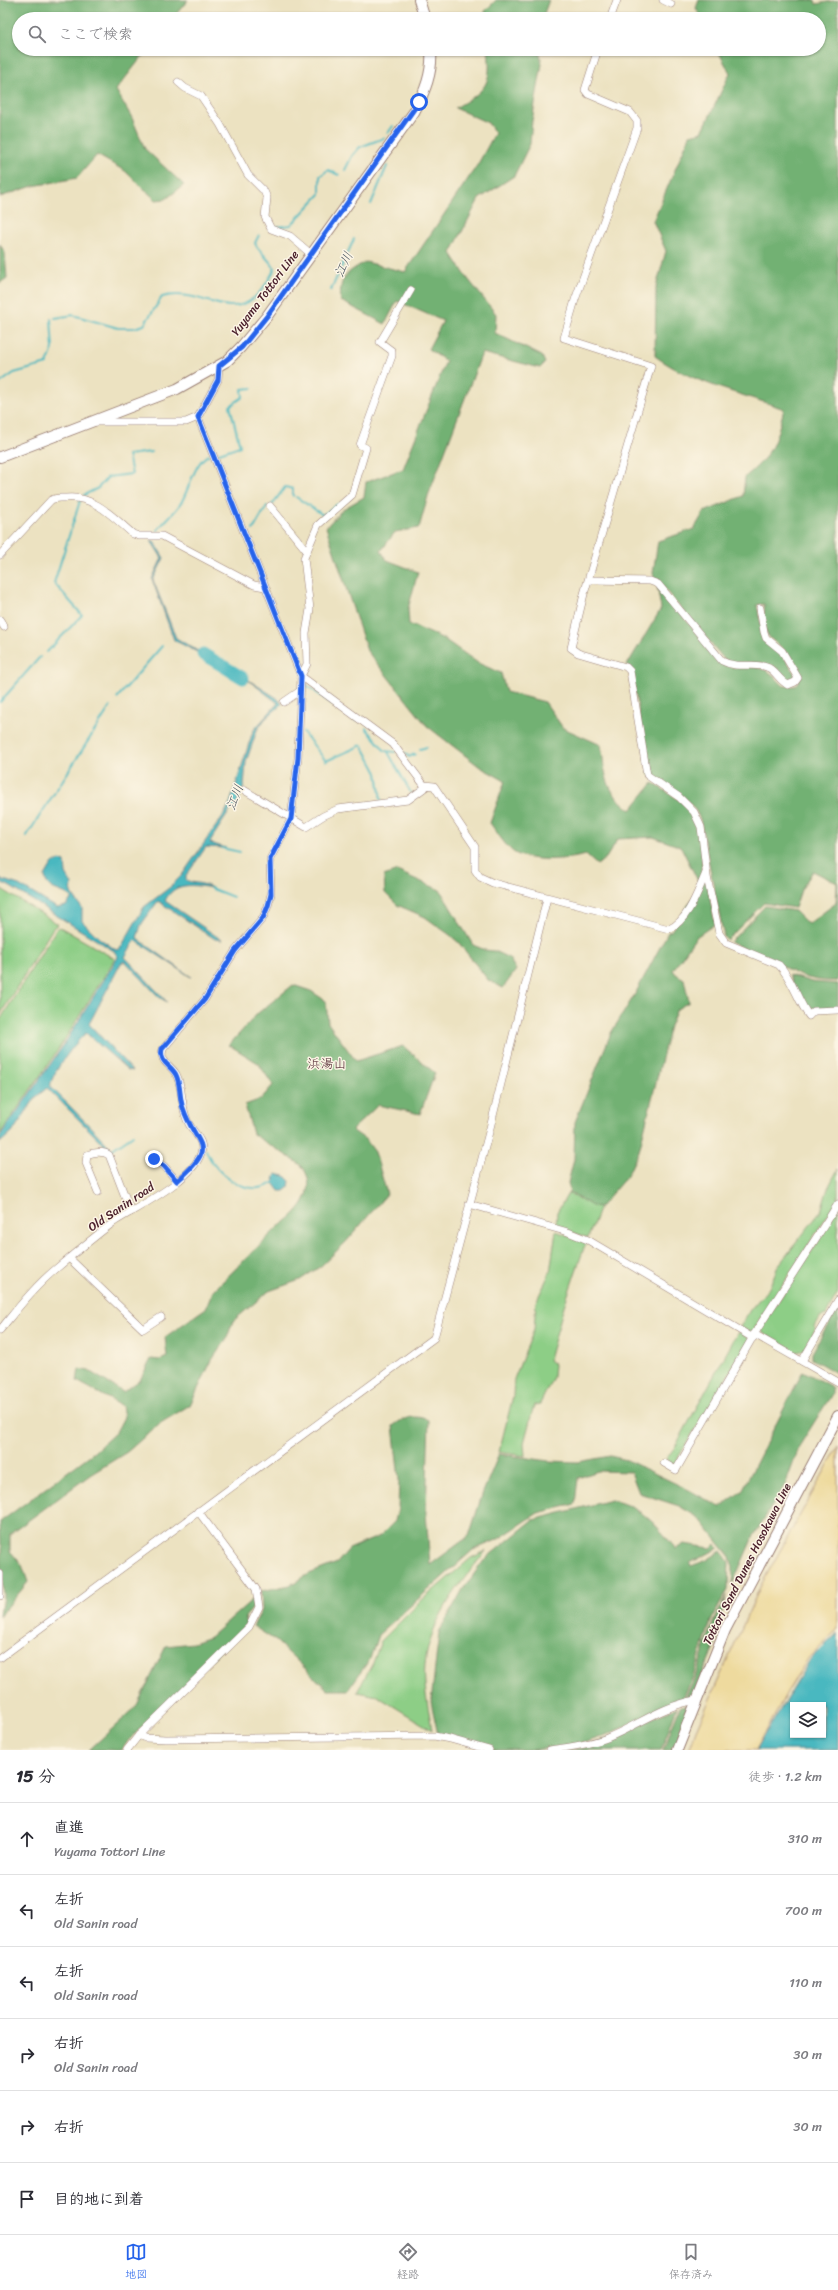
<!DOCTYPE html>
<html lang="ja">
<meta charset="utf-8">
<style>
:root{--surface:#fff;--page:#f2f2f3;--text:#2b2b33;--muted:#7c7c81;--line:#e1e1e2;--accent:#2563eb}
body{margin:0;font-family:Sriracha,"Klee One",sans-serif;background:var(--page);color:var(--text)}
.controls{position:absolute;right:12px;bottom:12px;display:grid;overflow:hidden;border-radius:0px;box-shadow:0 1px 3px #0004}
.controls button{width:36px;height:36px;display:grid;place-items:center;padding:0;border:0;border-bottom:1px solid var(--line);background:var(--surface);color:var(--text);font:20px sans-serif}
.stop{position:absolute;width:12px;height:12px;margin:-9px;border:3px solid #2563eb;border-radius:50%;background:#fff}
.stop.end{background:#2563eb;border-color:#fff;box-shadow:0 1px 4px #0008}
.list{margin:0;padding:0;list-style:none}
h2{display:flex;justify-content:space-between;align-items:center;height:52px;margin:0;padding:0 16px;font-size:17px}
h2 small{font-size:13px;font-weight:400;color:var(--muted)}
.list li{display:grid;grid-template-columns:26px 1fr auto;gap:12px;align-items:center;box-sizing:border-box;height:72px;padding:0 16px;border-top:1px solid var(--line)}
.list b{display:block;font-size:15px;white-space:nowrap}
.list p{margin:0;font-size:13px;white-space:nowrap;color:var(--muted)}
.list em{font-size:13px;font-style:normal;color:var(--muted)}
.icon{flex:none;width:22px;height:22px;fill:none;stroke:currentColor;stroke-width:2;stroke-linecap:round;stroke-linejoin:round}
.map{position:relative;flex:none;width:838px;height:1750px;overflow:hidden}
.search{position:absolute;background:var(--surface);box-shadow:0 1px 3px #0004;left:12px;right:12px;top:12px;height:44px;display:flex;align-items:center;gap:10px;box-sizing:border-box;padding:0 14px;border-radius:22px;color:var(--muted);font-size:15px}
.sheet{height:484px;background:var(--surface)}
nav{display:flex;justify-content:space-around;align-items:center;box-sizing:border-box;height:56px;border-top:1px solid var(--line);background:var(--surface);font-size:11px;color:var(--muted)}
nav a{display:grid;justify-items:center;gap:2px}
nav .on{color:var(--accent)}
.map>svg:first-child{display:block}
.green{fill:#8dce86;stroke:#6c7658}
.forest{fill:#72b173;stroke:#5e684f}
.sand{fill:#eeda9e;stroke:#9c7c64}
.water{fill:#49b8c0;stroke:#4a6c76;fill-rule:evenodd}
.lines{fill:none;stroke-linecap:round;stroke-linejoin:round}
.stream{stroke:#49b8c0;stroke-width:2}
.river{stroke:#49b8c0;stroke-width:13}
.street-casing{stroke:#9b8076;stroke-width:8}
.secondary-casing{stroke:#9b8076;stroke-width:12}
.street{stroke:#fff;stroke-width:7}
.secondary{stroke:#fff;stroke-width:10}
.route{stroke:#2563eb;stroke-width:5}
.labels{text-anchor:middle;stroke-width:3;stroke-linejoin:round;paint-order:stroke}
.street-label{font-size:12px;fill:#4a1f2b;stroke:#fcf5e5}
.water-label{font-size:13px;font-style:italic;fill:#4a555f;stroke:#fcf5e5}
.neighbourhood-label{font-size:13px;fill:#4a1f2b;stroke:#fcf5e5}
</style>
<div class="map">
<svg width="838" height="1750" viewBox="0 0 838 1750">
<rect width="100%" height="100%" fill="#fcf5e5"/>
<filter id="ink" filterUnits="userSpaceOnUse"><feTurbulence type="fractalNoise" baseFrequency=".025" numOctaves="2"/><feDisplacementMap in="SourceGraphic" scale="8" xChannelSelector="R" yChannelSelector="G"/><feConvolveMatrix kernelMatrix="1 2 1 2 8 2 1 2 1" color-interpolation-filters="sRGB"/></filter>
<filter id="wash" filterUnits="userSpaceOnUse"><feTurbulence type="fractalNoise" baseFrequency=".012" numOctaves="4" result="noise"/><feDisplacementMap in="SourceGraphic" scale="16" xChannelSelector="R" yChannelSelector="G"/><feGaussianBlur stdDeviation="0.9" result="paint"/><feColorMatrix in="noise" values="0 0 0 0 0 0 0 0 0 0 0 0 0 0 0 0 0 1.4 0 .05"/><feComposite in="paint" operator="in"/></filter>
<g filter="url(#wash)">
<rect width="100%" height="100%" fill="#ece2c1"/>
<g class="green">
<path d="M 0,888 L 58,924 L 53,928 L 0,1015 Z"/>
<path d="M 60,927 L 115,959 L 60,1047 L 0,1134 L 0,1020 L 57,928 Z"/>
<path d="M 838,1169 L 838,1199 L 753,1331 L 748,1332 L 740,1327 L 750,1310 L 769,1288 L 778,1266 L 821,1211 L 828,1188 Z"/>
<path d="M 569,1192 C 575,1198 592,1206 600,1207 L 588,1238 L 556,1226 L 557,1212 Z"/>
<path d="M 838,1206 L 838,1293 L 826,1315 L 820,1317 L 814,1327 L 816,1328 L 805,1350 L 793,1353 L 763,1333 L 761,1327 L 818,1242 Z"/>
<path d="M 556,1231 L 586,1242 L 564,1306 L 549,1360 L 554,1364 L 553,1377 L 540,1404 L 534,1405 L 524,1443 L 525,1456 L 499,1452 L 513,1396 L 514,1379 L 534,1330 L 536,1302 L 550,1272 Z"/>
<path d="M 738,1332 L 750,1339 L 673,1466 L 666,1459 L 675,1447 Z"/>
<path d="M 486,1551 C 455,1589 420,1633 425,1685 C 426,1700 430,1715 432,1730 L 377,1696 L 357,1692 L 373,1663 L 381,1641 L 422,1600 L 471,1558 Z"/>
</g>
<g class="forest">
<path d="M 0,0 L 188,0 L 172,19 L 19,19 L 19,49 L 148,49 L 116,90 L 132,118 L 145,149 L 184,185 L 166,199 L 156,200 L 125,171 L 97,155 L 77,178 L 33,186 L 0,197 Z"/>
<path d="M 496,0 L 549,0 L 542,19 L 486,19 L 485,11 Z"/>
<path d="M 699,0 L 815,0 L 816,4 L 838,0 L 838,981 C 817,982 796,977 780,964 L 730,942 L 765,906 L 795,911 L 808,924 L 836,903 L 837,883 L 813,871 L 801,890 L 795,908 L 764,903 L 727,940 L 724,937 L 700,819 C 688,793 669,791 649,775 L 631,668 L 627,665 L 661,609 L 657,585 L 722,663 C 739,673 751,663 765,670 C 773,673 778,681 784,686 L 795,686 L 800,678 C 798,668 791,657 784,650 C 778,643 770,641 766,632 C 762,622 765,614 764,604 L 757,605 L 764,639 L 780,651 L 795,674 L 793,682 C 783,685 774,668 764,665 C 750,660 737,668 724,659 L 662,586 L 655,581 L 653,573 L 658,541 L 694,529 L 704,512 L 743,496 L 745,477 C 773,454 775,443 784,409 C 741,393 693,384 655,356 L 656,287 L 666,251 L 653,221 L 690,135 L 702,132 L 730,73 L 717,49 L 819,49 L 819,19 L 702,19 L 696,8 Z"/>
<path d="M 488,49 L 539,49 L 542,64 L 532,121 L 530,144 L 514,176 L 479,199 L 451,253 L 468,279 L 496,314 L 495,333 L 542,356 L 545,363 L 540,368 L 482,353 L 428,496 L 419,528 L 395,532 L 381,551 L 387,560 L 418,572 L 408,609 L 409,624 L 444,639 L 478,663 L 501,673 L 506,692 L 545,702 L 563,728 L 601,745 C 606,776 604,790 631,810 L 653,783 C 663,790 675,796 684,804 C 701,817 706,864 699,883 L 681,847 L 653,837 L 618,839 L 606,858 L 597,865 L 586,855 C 568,860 526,863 512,851 C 503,843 497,832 490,823 L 505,781 L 480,767 L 427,726 L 367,651 L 326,527 L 343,509 L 364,497 L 366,482 L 403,469 L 446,361 L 428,349 L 443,321 L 397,301 L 385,324 L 341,301 C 338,279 347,271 366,262 L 405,272 L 478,164 L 495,133 L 488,123 L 455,108 C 486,90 492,86 488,49 Z"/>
<path d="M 0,244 L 5,253 L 7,278 L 0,283 Z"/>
<path d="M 397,871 L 440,890 L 473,945 L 485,950 L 494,951 L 509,958 L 516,970 L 503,988 L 488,980 L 459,943 L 450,935 L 425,917 L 397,905 L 385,893 L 384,876 Z"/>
<path d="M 706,878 L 715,924 L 696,937 L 673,970 L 676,974 L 684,979 L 689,1002 L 677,1009 L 670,1026 L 639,1151 L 627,1176 L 600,1207 L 592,1206 L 570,1192 L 568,1183 L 574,1159 L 575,1122 L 611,1033 L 635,994 L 668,932 L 671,931 Z"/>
<path d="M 789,975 L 812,982 L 838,984 L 838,1007 L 815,1009 L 803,1006 Z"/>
<path d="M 293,985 L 311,991 L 326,1001 L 328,1023 L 356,1061 L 403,1046 L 435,1073 L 420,1114 L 378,1105 L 352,1130 L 366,1140 L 375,1152 L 387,1194 L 346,1242 L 321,1266 L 300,1280 L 269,1291 L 233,1321 L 227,1338 L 212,1360 L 190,1405 L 159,1424 L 127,1452 L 90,1475 L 10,1534 L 10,1551 L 22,1565 L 28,1582 L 0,1616 L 3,1596 L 0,1522 L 94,1452 L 116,1432 L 124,1417 L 122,1406 L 77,1381 L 79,1369 L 89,1371 L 123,1392 L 140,1380 L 151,1359 L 160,1360 L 167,1357 L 165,1337 L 206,1308 L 213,1291 L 278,1227 C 298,1214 320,1191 302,1166 C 298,1162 261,1140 253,1134 L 245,1105 L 261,1099 L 273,1085 L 258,1063 L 229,1045 L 258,1013 Z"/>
<path d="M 838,1307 L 838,1374 L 812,1359 L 812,1353 Z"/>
<path d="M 803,1371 L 830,1386 L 832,1389 L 832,1394 L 800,1445 L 786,1483 L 752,1539 L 732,1585 L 733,1568 L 730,1557 L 699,1518 L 679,1506 L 639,1493 L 631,1472 L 598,1471 L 578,1478 L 575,1504 L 538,1513 L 497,1540 L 473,1550 L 378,1635 L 370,1659 L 348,1690 L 328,1690 L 276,1641 L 253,1626 L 262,1610 L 261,1591 L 290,1585 L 309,1574 L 337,1563 L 349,1549 L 380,1536 L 395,1521 L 398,1509 L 399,1479 L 393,1426 C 405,1416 415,1415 429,1420 L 426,1513 L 430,1565 L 469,1536 L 483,1492 L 499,1454 L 549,1461 L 578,1462 L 610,1456 L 627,1460 L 689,1490 L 720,1507 L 742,1491 Z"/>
<path d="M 611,1500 C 644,1508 655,1524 676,1549 L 684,1544 L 711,1548 L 715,1544 L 719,1548 L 690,1563 L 691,1566 L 707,1560 L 721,1551 L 729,1562 L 728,1589 L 711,1621 L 693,1677 L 682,1700 C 649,1712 620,1732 587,1742 C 560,1750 525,1750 496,1750 C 477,1748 457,1738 438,1735 L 431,1702 L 439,1632 L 463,1589 L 485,1559 L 533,1520 Z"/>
<path d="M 727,1595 L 720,1620 L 719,1635 L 694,1695 L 684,1700 L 695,1677 L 713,1623 Z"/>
<path d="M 254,1598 L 253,1608 L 245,1617 L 247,1625 L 128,1741 L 122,1750 L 89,1750 L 136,1707 L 166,1646 L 193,1643 L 210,1637 Z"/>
<path d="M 689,1705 L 674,1750 L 663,1750 L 680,1706 Z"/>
<path d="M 677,1707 L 661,1750 L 563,1750 L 588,1747 Z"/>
</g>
<path class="sand" d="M 838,1447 L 838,1629 L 809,1657 L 787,1692 L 756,1750 L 689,1750 L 696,1730 L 761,1585 Z"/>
<g class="water">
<path d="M 153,540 L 164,558 L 153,580 L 176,638 L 218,663 L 174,640 L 152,579 L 162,558 L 151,541 Z"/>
<path d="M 229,668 L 277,698 L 282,704 L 265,719 L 257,730 L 246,762 L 244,786 L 235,809 L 233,806 L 212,838 L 210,843 L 226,848 L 206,847 L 186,876 L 186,880 C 193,884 203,882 212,888 C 194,885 174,881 165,901 L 222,940 L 215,939 L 158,901 L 141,925 L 137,938 L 191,977 L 135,940 L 125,957 L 167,1002 L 159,997 L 125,961 L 121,963 L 89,1024 L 133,1071 L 128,1070 L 86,1033 C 78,1039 47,1079 51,1087 L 113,1150 L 106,1147 L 47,1088 L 36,1097 L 13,1131 L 0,1143 L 0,1136 L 63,1046 L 118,957 L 114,951 L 9,886 L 0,882 L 0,879 L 19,885 L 57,908 L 66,906 L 72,898 C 63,889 46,892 45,876 L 52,864 L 60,860 L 65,862 L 66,874 L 72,884 L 71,893 L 82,908 L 82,921 L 99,938 L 116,950 L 120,949 L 144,907 L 169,888 L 182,875 L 225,813 L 230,803 L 253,731 L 278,703 L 252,683 L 228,669 Z"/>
<path d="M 276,1174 L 285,1176 L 290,1181 L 289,1187 L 284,1191 L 279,1191 L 273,1183 Z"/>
<path d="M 838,1633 L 838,1750 L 756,1750 L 811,1658 ZM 793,1705 L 823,1705 L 823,1735 L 793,1735 Z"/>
</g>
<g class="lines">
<g class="stream">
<path d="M 388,133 L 393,126"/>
<path d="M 345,170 L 352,156 L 360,147 L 384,138"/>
<path d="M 371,204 L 387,166"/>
<path d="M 276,227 L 291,225 L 320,194 L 320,176 L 328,170 L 339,175"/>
<path d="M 331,290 L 354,239"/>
<path d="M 55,318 L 73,315 L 118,328 L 134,328 L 144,325 L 162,297 C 209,284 240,341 275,268 L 257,247 L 255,243 L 259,235"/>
<path d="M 0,383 L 14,373 L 47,364 L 53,349 L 51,319"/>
<path d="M 219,453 L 240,446 L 230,406 L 243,397 L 242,389 L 252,388"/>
<path d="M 84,495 L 98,488 L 108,477 L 132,474 L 128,455 L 151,452"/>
<path d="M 296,497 L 323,515 L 338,504"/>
<path d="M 272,505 L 285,487 L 293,489 L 293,496"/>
<path d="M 253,530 L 267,506"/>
<path d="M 157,531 C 164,521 175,513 181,503 C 189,490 195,460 209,455"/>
<path d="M 47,652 L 82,615 L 54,583 L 80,501"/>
<path d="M 306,685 L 356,721"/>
<path d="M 117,698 L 162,646"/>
<path d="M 0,702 L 40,657"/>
<path d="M 366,728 L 385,751 L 395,752"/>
<path d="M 303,732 L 326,761 L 362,745 L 377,773 L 381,800"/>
<path d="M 420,749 L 427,747"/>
<path d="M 388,752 L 411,793"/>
<path d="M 405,753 L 409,757 L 415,754"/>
<path d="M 26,837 L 110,707"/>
<path d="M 222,848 L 240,852"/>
<path d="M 210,888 L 233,897"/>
<path d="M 111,1150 L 133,1135"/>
<path d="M 206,1150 C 215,1175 250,1200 274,1182"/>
</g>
<path class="river" d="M 203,654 L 243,678"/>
</g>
</g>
<g filter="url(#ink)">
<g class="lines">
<g class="street-casing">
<g id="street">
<path d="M 663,0 L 671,4"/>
<path d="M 610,19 L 617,0"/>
<path d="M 598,49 L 585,90 L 588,94 L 630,112 L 637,121 L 637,128 L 575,300 L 564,338 L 651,366 L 584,594 L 571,648 L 578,653 L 626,667 L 630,671 L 647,775 L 679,797 L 694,812 L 701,827 L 707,877 L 719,933 L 726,943 L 779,965 C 793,980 797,1000 809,1016 L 814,1011 L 838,1010"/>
<path d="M 178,82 L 185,88 L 201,96 L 220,124 L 248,175 L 264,191 L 267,198 L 265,217 L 271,229 L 290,236 L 311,254"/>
<path d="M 411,290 L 380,342 L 392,351 L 392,356 L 360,445 L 366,448 L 352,495 L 318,525 L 304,558 L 310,609 L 306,633 L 307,664 L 301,676 L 393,744 L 424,785 L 434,786 L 475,847 L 475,870 L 480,877 L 493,883 L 669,929 C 688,921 698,891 706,873"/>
<path d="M 95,422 L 186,422 L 198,417"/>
<path d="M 270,506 L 307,551"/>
<path d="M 0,555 L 51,500 C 56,497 60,498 66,498 C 94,495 113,517 133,534 L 139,536 L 162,536 L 254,585 L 265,587"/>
<path d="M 589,580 L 650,581 L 658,584 L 722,661 C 739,670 755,661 769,668 C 776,672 780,681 788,685 L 795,682 L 798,678 L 782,651 L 766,638 L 764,632 L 760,608"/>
<path d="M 0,620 L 4,627"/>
<path d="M 284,702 L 300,691"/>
<path d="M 244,790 L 306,827 L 323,816 L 338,809 L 408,800 L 427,786"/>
<path d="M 153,1159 L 164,1166 L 177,1181"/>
<path d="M 98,1192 L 86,1163 L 87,1155 C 93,1152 103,1151 109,1155 L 131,1212"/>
<path d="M 469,1204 L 568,1232 L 588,1240 L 753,1338"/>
<path d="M 69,1258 L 143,1329 L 161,1317"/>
<path d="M 0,1330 C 18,1308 35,1286 57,1268 C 76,1252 95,1236 114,1222 C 137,1207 193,1180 201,1153 C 205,1142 194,1133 189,1124 C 180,1109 184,1089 176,1074 C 170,1064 159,1062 163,1049 L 205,999 L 235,951 L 263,918 L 268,906 L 271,894 L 270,859 L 291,819 L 298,758 L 301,676 L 198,417 L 218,380 L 219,366"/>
<path d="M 754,1334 L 838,1382"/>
<path d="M 802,1361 L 838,1300"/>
<path d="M 664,1463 L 676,1470 L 758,1328 L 838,1204"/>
<path d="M 198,1511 L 256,1589 L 259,1607 L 249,1627 L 139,1735 L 145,1738 L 166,1739 L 434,1736 L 450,1739 L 489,1750"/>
<path d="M 0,1574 L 0,1596"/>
<path d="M 0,1658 L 434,1338 L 489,1132 L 547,898"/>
<path d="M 127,1750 L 139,1735"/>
<path d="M 550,1750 C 569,1747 588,1745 607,1738 C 639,1725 661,1706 697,1700"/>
</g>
</g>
<g class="secondary-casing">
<g id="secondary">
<path d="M 419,0 L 425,19"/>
<path d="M 0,457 L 177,389 L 227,361 L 241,347 L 267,316 L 414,112 C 425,92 433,72 431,49"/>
<path d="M 677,1750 L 725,1630 L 838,1416"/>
</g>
</g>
<use href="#street" class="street"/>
<use href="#secondary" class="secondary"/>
</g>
</g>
<g class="lines" filter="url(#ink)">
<path class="route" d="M 154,1159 L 164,1166 L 177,1181 C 220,1144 196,1148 183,1108 C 179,1098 181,1085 176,1075 C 171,1065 159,1063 162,1049 L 205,999 L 235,951 L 263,918 L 268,906 L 271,894 L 270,859 L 291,819 L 298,758 L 301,676 L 198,417 L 218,380 L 219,366 L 242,347 L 267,316 L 419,102"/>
</g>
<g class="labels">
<g class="street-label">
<text transform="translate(265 293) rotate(-53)" y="4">Yuyama Tottori Line</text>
<text transform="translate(121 1207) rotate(-34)" y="4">Old Sanin road</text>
<text transform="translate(747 1564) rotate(-63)" y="4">Tottori Sand Dunes Hosokawa Line</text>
</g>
<g class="water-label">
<text transform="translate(343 264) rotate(-65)" y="5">江川</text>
<text transform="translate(234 797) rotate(-69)" y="5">江川</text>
</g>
<g class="neighbourhood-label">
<text x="327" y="1068">浜湯山</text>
</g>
</g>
</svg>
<div class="controls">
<button><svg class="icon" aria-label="layers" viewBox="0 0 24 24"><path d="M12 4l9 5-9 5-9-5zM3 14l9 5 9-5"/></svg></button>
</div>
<div class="stop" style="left:419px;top:102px"></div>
<div class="stop end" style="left:154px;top:1159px"></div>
<div class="search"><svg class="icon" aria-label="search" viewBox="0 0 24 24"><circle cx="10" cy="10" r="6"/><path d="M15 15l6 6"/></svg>ここで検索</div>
</div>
<section class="sheet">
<h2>15 分<small>徒歩 · 1.2 km</small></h2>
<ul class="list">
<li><svg class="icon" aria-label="ahead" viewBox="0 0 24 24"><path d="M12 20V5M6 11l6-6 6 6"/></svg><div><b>直進</b><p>Yuyama Tottori Line</p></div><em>310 m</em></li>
<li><svg class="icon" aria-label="left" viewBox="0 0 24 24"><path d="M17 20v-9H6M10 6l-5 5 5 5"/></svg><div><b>左折</b><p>Old Sanin road</p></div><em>700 m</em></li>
<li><svg class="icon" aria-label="left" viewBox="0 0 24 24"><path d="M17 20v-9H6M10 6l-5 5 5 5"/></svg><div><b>左折</b><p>Old Sanin road</p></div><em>110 m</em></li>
<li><svg class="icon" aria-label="right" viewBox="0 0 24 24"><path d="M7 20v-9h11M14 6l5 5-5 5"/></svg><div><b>右折</b><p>Old Sanin road</p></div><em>30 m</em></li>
<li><svg class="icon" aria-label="right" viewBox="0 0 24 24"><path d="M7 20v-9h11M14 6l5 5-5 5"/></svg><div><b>右折</b></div><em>30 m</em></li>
<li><svg class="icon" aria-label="arrive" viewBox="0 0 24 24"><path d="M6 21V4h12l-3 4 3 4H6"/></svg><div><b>目的地に到着</b></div></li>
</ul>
</section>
<nav>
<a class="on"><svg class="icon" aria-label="map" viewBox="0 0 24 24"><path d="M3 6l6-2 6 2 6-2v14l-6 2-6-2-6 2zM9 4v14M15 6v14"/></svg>地図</a>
<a><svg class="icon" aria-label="directions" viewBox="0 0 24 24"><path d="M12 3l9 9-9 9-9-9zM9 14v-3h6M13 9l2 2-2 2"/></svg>経路</a>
<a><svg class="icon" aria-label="saved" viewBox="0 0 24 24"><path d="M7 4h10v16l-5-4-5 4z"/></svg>保存済み</a>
</nav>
